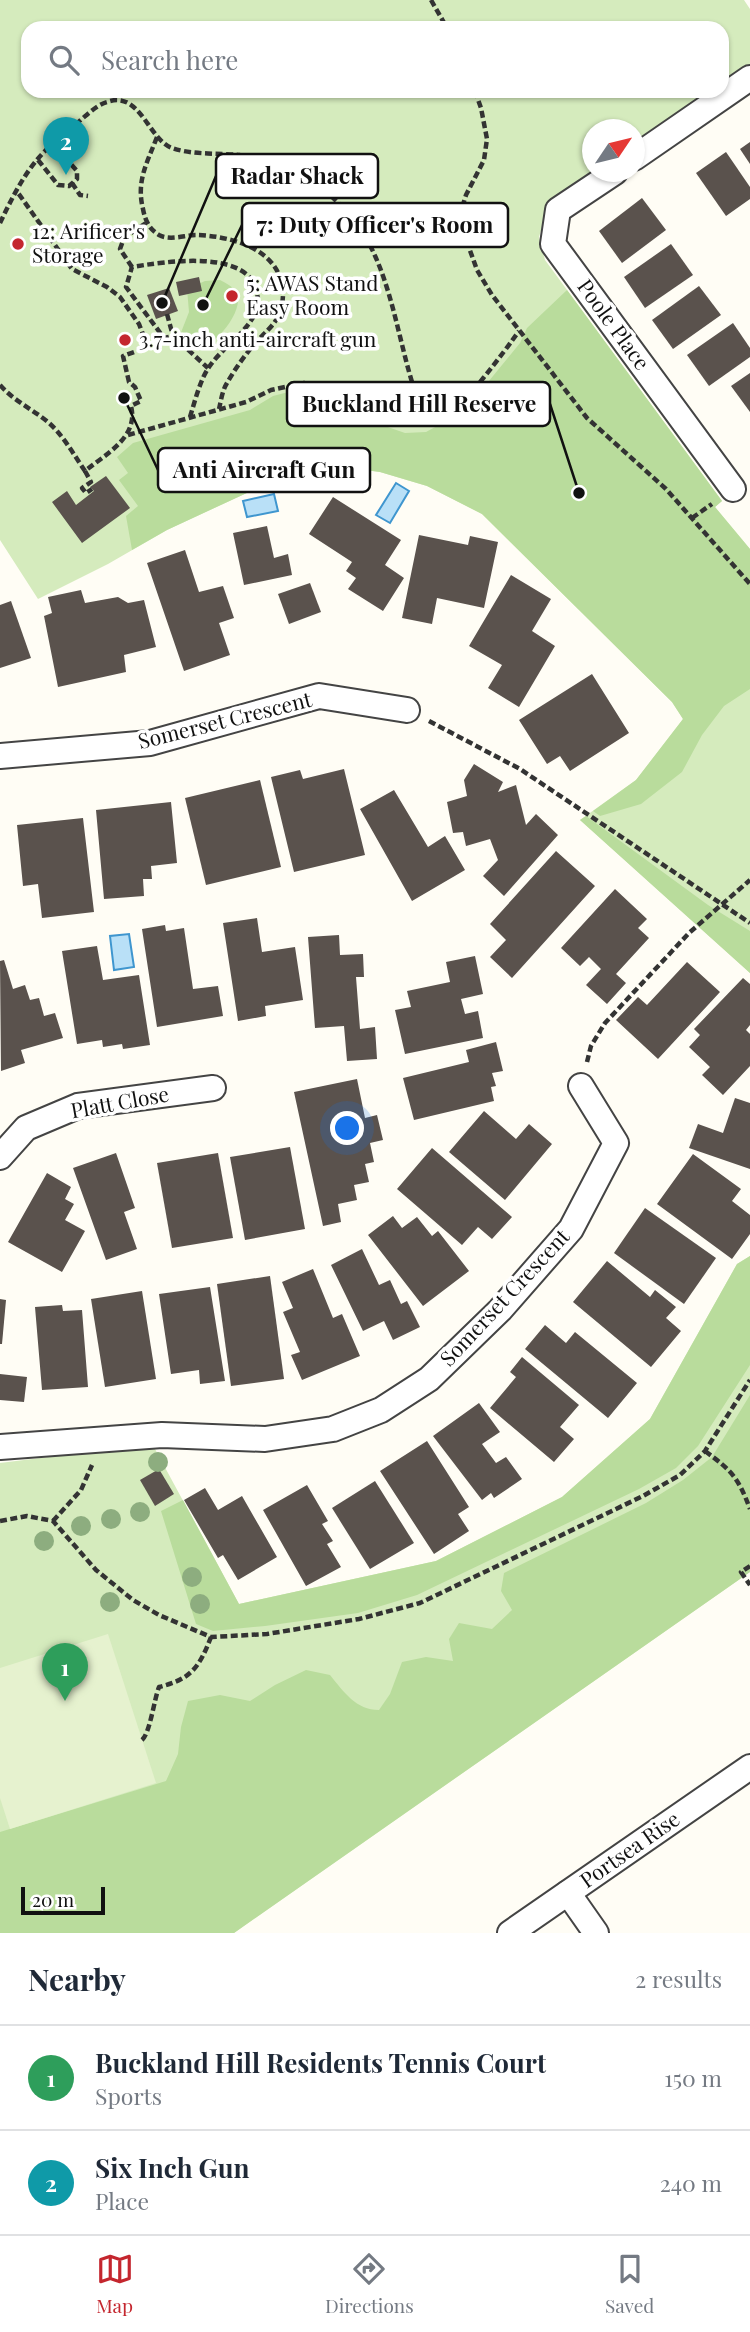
<!DOCTYPE html>
<style>
:root{--surface:#fff;--page:#f6f6f7;--text:#1f2937;--muted:#747a83;--line:#e0e1e3;--accent:#c4262e}
body{margin:0;font-family:"Playfair Display",serif;background:var(--page);color:var(--text)}
.compass{position:absolute;left:582px;top:119px;width:63px;height:63px;border-radius:50%;background:var(--surface);box-shadow:0 2px 5px #0004;rotate:55deg}
.scale{position:absolute;left:21px;bottom:18px;width:84px;box-sizing:border-box;padding-left:7px;border:4px solid #111;border-top:0;font-size:19px;line-height:24px;white-space:nowrap;color:#111;-webkit-text-stroke:5px #fff;paint-order:stroke}
.you{position:absolute;left:348px;top:1129px;width:24px;height:24px;margin:-18px;border:5px solid #fff;border-radius:50%;background:#1a73e8;box-shadow:0 0 0 10px #1a73e833}
.badge{display:grid;place-items:center;width:46px;height:46px;border-radius:50%;background:var(--accent);color:#fff;font-size:23px;font-weight:700}
.pin{position:absolute;translate:-50% -58px;filter:drop-shadow(0 2px 4px #0008)}
.pin::after{content:'';position:absolute;top:37px;width:24px;height:21px;background:inherit;clip-path:polygon(0 0,100% 0,50% 100%)}
.list{margin:0;padding:0;list-style:none}
h2{display:flex;justify-content:space-between;align-items:center;height:91px;margin:0;padding:0 28px;font-size:30px}
h2 small{font-size:23px;font-weight:400;color:var(--muted)}
.list li{display:grid;grid-template-columns:46px 1fr auto;gap:21px;align-items:center;box-sizing:border-box;height:105px;padding:0 28px;border-top:2px solid var(--line)}
.list b{display:block;font-size:26px;white-space:nowrap}
.list p{margin:0;font-size:23px;white-space:nowrap;color:var(--muted)}
.list em{font-size:23px;font-style:normal;color:var(--muted)}
.icon{flex:none;width:38px;height:38px;fill:none;stroke:currentColor;stroke-width:2;stroke-linecap:round;stroke-linejoin:round}
.map{position:relative;flex:none;width:750px;height:1933px;overflow:hidden}
.search{position:absolute;background:var(--surface);box-shadow:0 2px 5px #0004;left:21px;right:21px;top:21px;height:77px;display:flex;align-items:center;gap:18px;box-sizing:border-box;padding:0 24px;border-radius:21px;color:var(--muted);font-size:26px}
.sheet{height:301px;background:var(--surface)}
nav{display:flex;justify-content:space-around;align-items:center;box-sizing:border-box;height:98px;border-top:2px solid var(--line);background:var(--surface);font-size:19px;color:var(--muted)}
nav a{display:grid;justify-items:center;gap:4px}
nav .on{color:var(--accent)}
.map>svg:first-child{display:block}
.green{fill:#d5ebbd}
.forest{fill:#b9dc9c}
.pitch{fill:#e6f2cf}
.water{fill:#b9e0f7;stroke:#3f96cf;stroke-width:2}
.building{fill:#5a524d}
.lines{fill:none;stroke-linecap:round;stroke-linejoin:round}
.street-casing{stroke:#444;stroke-width:28}
.path{stroke:#333;stroke-width:4.5;stroke-dasharray:7 3.5;stroke-linecap:butt}
.street{stroke:#fff;stroke-width:24}
.tree{fill:#8dad7f}
.poi-dot{fill:#c4262e;stroke:#fff;stroke-width:2.5}
.labels{text-anchor:middle;stroke-width:7;stroke-linejoin:round;paint-order:stroke}
.poi-label{font-size:21px;fill:#111;stroke:#fff;text-anchor:start}
.street-label{font-size:21px;fill:#111;stroke:#fff}
.leader{fill:none;stroke:#111;stroke-width:2.5}
.callout-dot{fill:#111;stroke:#fff;stroke-width:2.5}
.callout{fill:#fff;stroke:#111;stroke-width:2.5}
.callout-label{font-size:23px;text-anchor:middle;font-weight:bold;fill:#111}
</style>
<div class="map">
<svg width="750" height="1933" viewBox="0 0 750 1933">
<rect width="100%" height="100%" fill="#fffdf5"/>
<g class="green">
<path d="M 0,0 L 744,0 L 750,9 L 750,65 L 722,85 L 722,28 L 28,28 L 28,91 L 713,91 L 635,146 L 634,130 L 592,130 L 592,172 L 599,172 L 546,214 L 539,237 L 545,260 L 722,501 L 715,507 L 750,549 L 750,973 L 580,820 L 636,780 L 683,719 L 672,702 L 482,514 L 427,486 L 380,472 L 335,466 L 294,471 L 167,530 L 108,564 L 38,599 L 0,540 Z"/>
<path d="M 750,1256 L 750,1572 L 234,1933 L 0,1933 L 0,1463 L 96,1451 L 155,1449 L 239,1604 L 436,1561 L 562,1497 L 650,1419 L 737,1264 Z"/>
</g>
<g class="forest">
<path d="M 220,280 C 226,283 234,287 237,294 C 244,310 216,347 198,347 C 189,347 185,340 180,335 L 189,312 L 187,289 L 205,281 Z"/>
<path d="M 567,290 L 722,501 L 715,507 L 750,549 L 750,689 L 724,706 L 702,735 L 682,772 L 641,804 L 600,816 L 593,811 L 636,780 L 683,719 L 672,702 L 482,514 L 427,486 L 380,472 L 335,466 L 294,471 L 167,530 L 132,550 L 126,516 L 138,506 L 119,480 L 128,473 L 117,457 L 133,443 L 250,410 L 273,396 L 304,388 L 323,395 L 379,424 L 405,433 L 426,432 L 437,426 L 465,406 L 484,387 L 520,343 L 527,328 Z"/>
<path d="M 586,816 L 708,905 L 750,931 L 750,973 L 580,820 Z"/>
<path d="M 750,1256 L 750,1365 L 698,1446 L 676,1468 L 639,1489 L 417,1595 L 358,1613 L 265,1626 L 213,1631 L 196,1624 L 161,1511 L 183,1500 L 239,1604 L 436,1561 L 562,1497 L 650,1419 L 737,1264 Z"/>
<path d="M 750,1395 L 750,1572 L 234,1933 L 0,1933 L 0,1832 L 166,1781 L 178,1754 L 181,1727 L 188,1701 L 220,1695 L 250,1701 L 275,1685 L 306,1670 L 330,1675 C 344,1692 356,1710 379,1710 L 390,1694 L 402,1662 L 426,1657 L 453,1661 L 449,1639 L 459,1623 L 492,1629 L 512,1610 L 501,1591 L 504,1573 L 646,1503 L 683,1480 L 712,1457 Z"/>
</g>
<path class="pitch" d="M 108,1634 L 156,1783 L 10,1829 L 0,1798 L 0,1668 Z"/>
<g class="water">
<path d="M 396,483 L 409,491 L 390,523 L 376,515 Z"/>
<path d="M 274,494 L 278,511 L 247,517 L 243,501 Z"/>
<path d="M 129,934 L 134,967 L 114,970 L 110,936 Z"/>
</g>
<g class="building">
<path d="M 750,142 L 750,164 L 740,149 Z"/>
<path d="M 726,152 L 750,187 L 750,199 L 726,216 L 696,173 Z"/>
<path d="M 642,198 L 666,230 L 622,263 L 599,231 Z"/>
<path d="M 671,244 L 693,275 L 645,308 L 624,277 Z"/>
<path d="M 199,277 L 202,291 L 179,296 L 176,282 Z"/>
<path d="M 699,286 L 721,315 L 673,349 L 652,320 Z"/>
<path d="M 169,288 L 178,311 L 156,319 L 147,295 Z"/>
<path d="M 733,323 L 750,348 L 750,357 L 709,386 L 687,355 Z"/>
<path d="M 750,373 L 750,412 L 731,386 Z"/>
<path d="M 106,476 L 130,508 L 82,543 L 52,502 L 67,491 L 76,505 L 94,491 L 90,487 Z"/>
<path d="M 333,497 L 401,540 L 385,565 L 404,578 L 383,611 L 348,589 L 356,578 L 346,571 L 352,562 L 309,534 Z"/>
<path d="M 267,526 L 274,558 L 288,554 L 292,575 L 244,585 L 233,533 Z"/>
<path d="M 419,535 L 468,545 L 470,536 L 498,542 L 484,608 L 437,598 L 432,624 L 402,618 Z"/>
<path d="M 185,550 L 199,592 L 223,586 L 234,618 L 219,623 L 230,655 L 184,671 L 147,563 Z"/>
<path d="M 511,575 L 551,599 L 532,631 L 555,646 L 519,707 L 488,688 L 502,665 L 469,646 Z"/>
<path d="M 310,583 L 321,612 L 289,624 L 278,594 Z"/>
<path d="M 81,590 L 85,603 L 118,597 L 128,603 L 144,600 L 156,647 L 124,655 L 126,672 L 58,687 L 44,616 L 52,613 L 48,597 Z"/>
<path d="M 11,601 L 31,658 L 0,668 L 0,605 Z"/>
<path d="M 592,674 L 629,733 L 570,771 L 560,756 L 547,764 L 519,720 Z"/>
<path d="M 474,764 L 503,782 L 498,792 L 516,785 L 526,825 L 536,814 L 558,835 L 504,896 L 483,876 L 498,860 L 490,839 L 466,846 L 463,832 L 453,833 L 447,802 L 467,796 L 464,780 Z"/>
<path d="M 344,769 L 365,855 L 294,872 L 271,777 L 300,770 L 303,779 Z"/>
<path d="M 260,780 L 281,867 L 206,885 L 185,798 Z"/>
<path d="M 394,790 L 428,847 L 445,836 L 465,870 L 412,901 L 360,809 Z"/>
<path d="M 171,802 L 177,863 L 151,866 L 152,879 L 143,879 L 144,896 L 104,899 L 96,810 Z"/>
<path d="M 83,818 L 94,912 L 42,918 L 38,884 L 23,886 L 17,825 Z"/>
<path d="M 556,851 L 595,886 L 512,978 L 490,957 L 506,940 L 490,924 Z"/>
<path d="M 615,889 L 647,919 L 638,928 L 649,938 L 616,974 L 626,983 L 607,1004 L 586,985 L 601,969 L 589,957 L 580,966 L 561,948 Z"/>
<path d="M 257,918 L 262,952 L 295,947 L 303,1000 L 265,1006 L 266,1016 L 238,1021 L 223,923 Z"/>
<path d="M 165,925 L 166,931 L 184,928 L 193,989 L 218,986 L 223,1016 L 157,1027 L 142,929 Z"/>
<path d="M 339,935 L 340,955 L 363,954 L 364,977 L 356,977 L 360,1029 L 375,1027 L 377,1059 L 347,1061 L 344,1026 L 315,1028 L 308,937 Z"/>
<path d="M 97,946 L 103,980 L 139,975 L 150,1045 L 123,1049 L 122,1044 L 103,1047 L 102,1040 L 77,1044 L 62,951 Z"/>
<path d="M 475,956 L 483,994 L 461,999 L 465,1014 L 478,1011 L 483,1038 L 405,1054 L 395,1010 L 411,1007 L 407,991 L 450,982 L 446,962 Z"/>
<path d="M 4,960 L 13,989 L 25,985 L 30,1000 L 39,998 L 44,1016 L 55,1013 L 63,1038 L 21,1050 L 25,1063 L 1,1071 L 0,961 Z"/>
<path d="M 687,962 L 720,992 L 658,1059 L 616,1020 L 638,997 L 647,1005 Z"/>
<path d="M 743,978 L 750,984 L 750,1025 L 746,1030 L 750,1034 L 750,1066 L 723,1095 L 702,1075 L 710,1067 L 689,1047 L 700,1035 L 694,1029 Z"/>
<path d="M 496,1042 L 503,1071 L 492,1073 L 496,1086 L 491,1087 L 494,1101 L 414,1120 L 403,1078 L 469,1062 L 466,1050 Z"/>
<path d="M 357,1079 L 365,1118 L 377,1115 L 383,1140 L 370,1143 L 374,1162 L 365,1164 L 369,1182 L 354,1185 L 357,1200 L 338,1204 L 341,1222 L 323,1226 L 294,1092 Z"/>
<path d="M 735,1098 L 750,1103 L 750,1169 L 689,1148 L 698,1124 L 723,1133 Z"/>
<path d="M 484,1111 L 516,1139 L 529,1124 L 552,1144 L 505,1200 L 449,1152 Z"/>
<path d="M 290,1147 L 305,1229 L 245,1240 L 230,1157 Z"/>
<path d="M 432,1148 L 512,1217 L 492,1239 L 478,1227 L 462,1245 L 397,1189 Z"/>
<path d="M 116,1153 L 135,1208 L 124,1212 L 137,1249 L 106,1260 L 73,1168 Z"/>
<path d="M 218,1153 L 233,1238 L 172,1248 L 157,1163 Z"/>
<path d="M 693,1154 L 741,1189 L 732,1201 L 750,1215 L 750,1234 L 732,1259 L 657,1204 Z"/>
<path d="M 47,1173 L 71,1187 L 65,1199 L 74,1204 L 65,1220 L 85,1231 L 62,1272 L 8,1242 Z"/>
<path d="M 645,1208 L 716,1258 L 684,1304 L 614,1253 Z"/>
<path d="M 393,1216 L 402,1228 L 417,1217 L 432,1236 L 438,1231 L 469,1271 L 423,1306 L 368,1235 Z"/>
<path d="M 362,1249 L 379,1285 L 390,1280 L 401,1304 L 407,1301 L 420,1327 L 393,1340 L 384,1321 L 363,1331 L 331,1265 Z"/>
<path d="M 607,1261 L 650,1297 L 655,1290 L 676,1307 L 666,1318 L 681,1331 L 651,1367 L 573,1302 Z"/>
<path d="M 313,1269 L 333,1318 L 342,1314 L 360,1356 L 302,1380 L 291,1355 L 300,1352 L 283,1312 L 293,1308 L 282,1282 Z"/>
<path d="M 270,1276 L 284,1379 L 231,1386 L 217,1284 Z"/>
<path d="M 210,1287 L 225,1381 L 200,1384 L 199,1370 L 171,1374 L 159,1294 Z"/>
<path d="M 142,1291 L 156,1379 L 105,1387 L 91,1299 Z"/>
<path d="M 0,1299 L 6,1300 L 2,1344 L 0,1344 Z"/>
<path d="M 62,1305 L 63,1311 L 82,1310 L 88,1387 L 42,1390 L 35,1307 Z"/>
<path d="M 545,1325 L 566,1343 L 575,1332 L 637,1383 L 608,1418 L 525,1349 Z"/>
<path d="M 522,1357 L 579,1405 L 560,1427 L 574,1439 L 554,1462 L 490,1408 L 516,1377 L 510,1372 Z"/>
<path d="M 0,1374 L 27,1377 L 24,1402 L 0,1400 Z"/>
<path d="M 479,1403 L 500,1432 L 482,1444 L 496,1463 L 506,1457 L 522,1479 L 494,1498 L 491,1493 L 482,1500 L 433,1436 Z"/>
<path d="M 427,1441 L 469,1507 L 458,1514 L 469,1531 L 434,1554 L 380,1471 Z"/>
<path d="M 159,1469 L 174,1494 L 155,1506 L 140,1480 Z"/>
<path d="M 375,1481 L 414,1543 L 370,1569 L 332,1508 Z"/>
<path d="M 307,1485 L 328,1521 L 322,1524 L 333,1541 L 327,1544 L 341,1567 L 306,1586 L 263,1510 Z"/>
<path d="M 205,1488 L 218,1510 L 242,1496 L 277,1557 L 238,1580 L 223,1555 L 218,1558 L 184,1500 Z"/>
</g>
<g class="lines">
<g class="street-casing">
<g id="street">
<path d="M 634,158 L 750,78"/>
<path d="M 615,172 L 558,210 L 553,244 L 733,489"/>
<path d="M 0,756 L 150,743 L 319,696 L 407,710"/>
<path d="M 0,1157 L 26,1128 L 78,1106 L 213,1088"/>
<path d="M 0,1447 L 162,1435 L 265,1439 L 333,1429 L 381,1410 L 429,1379 L 500,1310 L 571,1229 L 616,1143 L 581,1086"/>
<path d="M 568,1893 L 596,1933"/>
<path d="M 510,1933 L 750,1767"/>
</g>
</g>
<g class="path">
<path d="M 431,0 L 447,28"/>
<path d="M 475,91 L 481,108 L 487,139 L 484,160 L 466,195 L 461,211 L 462,228 L 477,270 L 492,295 L 587,418 L 666,489 L 750,584"/>
<path d="M 157,137 C 147,163 136,181 143,209 C 145,220 149,229 159,235 C 170,241 185,235 196,235 C 233,236 283,250 283,295 C 282,318 273,325 258,340 C 247,352 235,369 227,383 C 222,391 221,401 219,409"/>
<path d="M 38,160 L 58,185 L 69,186 L 77,179 L 77,171 L 53,144"/>
<path d="M 72,183 L 80,195 L 88,196"/>
<path d="M 0,223 C 12,198 25,171 45,151 C 54,141 66,132 77,123 C 86,116 96,105 107,102 C 140,90 148,139 172,148 C 192,155 219,153 240,155 C 284,158 330,188 356,223 C 396,276 398,358 425,418 C 428,419 432,421 436,420 C 456,419 506,349 519,331"/>
<path d="M 132,267 L 120,249 L 124,238 L 146,223"/>
<path d="M 167,314 L 173,336"/>
<path d="M 0,385 C 14,401 32,409 48,422 C 63,435 74,455 85,471 C 106,454 139,437 131,406 L 141,401 L 135,387 L 129,382 L 123,356 L 148,347 L 139,324 L 120,297 L 107,287 L 72,269 L 16,190"/>
<path d="M 190,417 C 195,401 200,380 209,367 C 222,348 244,335 255,314 C 259,306 258,296 256,288 C 243,249 163,262 132,267 L 126,287 L 164,338 L 173,336 L 208,368"/>
<path d="M 128,435 L 246,402 L 271,390 L 304,383 L 325,390 L 381,419 L 425,418"/>
<path d="M 85,471 L 91,482 L 82,488 L 86,493 L 92,489"/>
<path d="M 692,518 L 712,504"/>
<path d="M 429,721 L 520,769 L 750,923"/>
<path d="M 587,1062 L 591,1046 L 605,1023 L 689,933 L 750,880"/>
<path d="M 705,1451 C 732,1471 738,1477 750,1509"/>
<path d="M 0,1521 L 27,1516 L 53,1521 L 96,1570 L 133,1600 L 159,1615 L 211,1637 L 267,1634 L 359,1619 L 420,1603 L 643,1496 L 680,1475 L 705,1451 L 750,1380"/>
<path d="M 53,1521 L 81,1490 L 92,1465"/>
<path d="M 750,1566 L 741,1572 L 750,1585"/>
<path d="M 142,1740 C 150,1733 154,1700 159,1687 C 191,1679 199,1668 211,1637"/>
</g>
<use href="#street" class="street"/>
</g>
<g class="tree">
<circle cx="158" cy="1462" r="10"/>
<circle cx="140" cy="1512" r="10"/>
<circle cx="111" cy="1519" r="10"/>
<circle cx="81" cy="1526" r="10"/>
<circle cx="44" cy="1541" r="10"/>
<circle cx="192" cy="1577" r="10"/>
<circle cx="110" cy="1602" r="10"/>
<circle cx="200" cy="1604" r="10"/>
</g>
<g class="poi-dot">
<circle cx="18" cy="244" r="7"/>
<circle cx="232" cy="296" r="7"/>
<circle cx="125" cy="340" r="7"/>
</g>
<g class="labels">
<g class="poi-label">
<text x="32" y="239">12: Arificer's<tspan x="32" dy="24">Storage</tspan></text>
<text x="246" y="291">5: AWAS Stand<tspan x="246" dy="24">Easy Room</tspan></text>
<text x="139" y="347">3.7-inch anti-aircraft gun</text>
</g>
<g class="street-label">
<text transform="translate(613 325) rotate(54)" y="7">Poole Place</text>
<text transform="translate(225 721) rotate(-14)" y="7">Somerset Crescent</text>
<text transform="translate(120 1103) rotate(-10)" y="7">Platt Close</text>
<text transform="translate(505 1298) rotate(-47)" y="7">Somerset Crescent</text>
<text transform="translate(630 1850) rotate(-35)" y="7">Portsea Rise</text>
</g>
</g>
<path class="leader" d="M162 303L216 176M203 305L242 225M579 493L550 404M124 398L158 470"/>
<g class="callout-dot">
<circle cx="162" cy="303" r="7"/>
<circle cx="203" cy="305" r="7"/>
<circle cx="579" cy="493" r="7"/>
<circle cx="124" cy="398" r="7"/>
</g>
<g class="callout">
<rect x="216" y="154" width="162" height="44" rx="7"/>
<rect x="242" y="203" width="266" height="44" rx="7"/>
<rect x="287" y="382" width="263" height="44" rx="7"/>
<rect x="158" y="448" width="212" height="44" rx="7"/>
</g>
<g class="callout-label">
<text x="297" y="184">Radar Shack</text>
<text x="375" y="233">7: Duty Officer's Room</text>
<text x="419" y="412">Buckland Hill Reserve</text>
<text x="264" y="478">Anti Aircraft Gun</text>
</g>
</svg>
<svg class="compass" viewBox="-18 -18 36 36"><path d="M0-13l5 13h-10z" fill="#e53935"/><path d="M0 13l5-13h-10z" fill="#747a83"/></svg>
<div class="scale">20 m</div>
<div class="you"></div>
<div class="pin badge" style="left:65px;top:1701px;background:#2e9e5b">1</div>
<div class="pin badge" style="left:66px;top:175px;background:#0f9aa8">2</div>
<div class="search"><svg class="icon" aria-label="search" viewBox="0 0 24 24"><circle cx="10" cy="10" r="6"/><path d="M15 15l6 6"/></svg>Search here</div>
</div>
<section class="sheet">
<h2>Nearby<small>2 results</small></h2>
<ul class="list">
<li><span class="badge" style="background:#2e9e5b">1</span><div><b>Buckland Hill Residents Tennis Court</b><p>Sports</p></div><em>150 m</em></li>
<li><span class="badge" style="background:#0f9aa8">2</span><div><b>Six Inch Gun</b><p>Place</p></div><em>240 m</em></li>
</ul>
</section>
<nav>
<a class="on"><svg class="icon" aria-label="map" viewBox="0 0 24 24"><path d="M3 6l6-2 6 2 6-2v14l-6 2-6-2-6 2zM9 4v14M15 6v14"/></svg>Map</a>
<a><svg class="icon" aria-label="directions" viewBox="0 0 24 24"><path d="M12 3l9 9-9 9-9-9zM9 14v-3h6M13 9l2 2-2 2"/></svg>Directions</a>
<a><svg class="icon" aria-label="saved" viewBox="0 0 24 24"><path d="M7 4h10v16l-5-4-5 4z"/></svg>Saved</a>
</nav>
